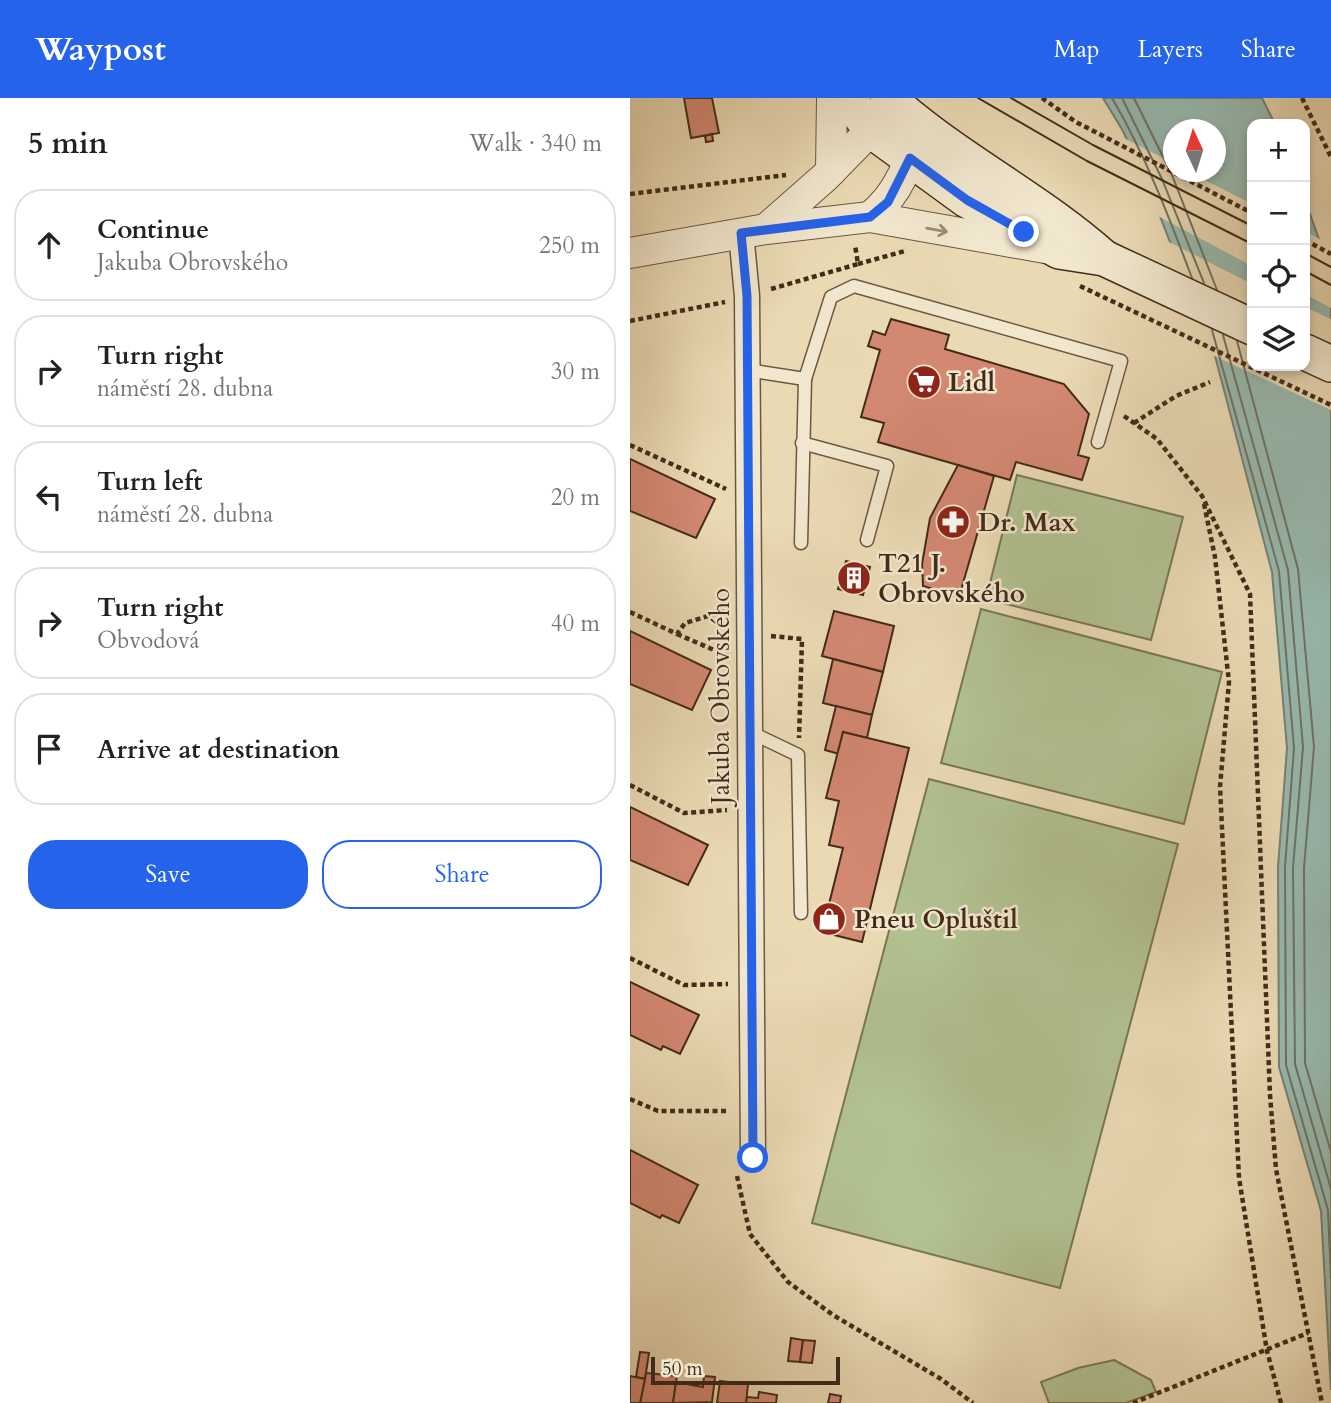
<!DOCTYPE html>
<meta charset="utf-8">
<style>
:root{--surface:#fff;--page:#f2f2f2;--text:#222;--muted:#767676;--line:#e0e0e0;--accent:#2563eb}
body{margin:0;font-family:Cardo,serif;background:var(--page);color:var(--text)}
.controls{position:absolute;right:21px;top:21px;display:grid;overflow:hidden;border-radius:14px;box-shadow:0 4px 10px #0003}
.controls button{width:63px;height:63px;display:grid;place-items:center;padding:0;border:0;border-bottom:2px solid var(--line);background:var(--surface);color:var(--text);font:35px sans-serif}
.compass{position:absolute;left:533px;top:21px;width:63px;height:63px;border-radius:50%;background:var(--surface);box-shadow:0 4px 10px #0003;rotate:356deg}
.scale{position:absolute;left:21px;bottom:18px;width:189px;box-sizing:border-box;padding-left:7px;border:4px solid #432b19;border-top:0;font-size:19px;line-height:24px;white-space:nowrap;color:#432b19;-webkit-text-stroke:5px #f1e7ce;paint-order:stroke}
.stop{position:absolute;width:21px;height:21px;margin:-16px;border:5px solid #2563eb;border-radius:50%;background:#fff}
.stop.end{background:#2563eb;border-color:#fff;box-shadow:0 2px 7px #0008}
.list{margin:0;padding:0;list-style:none}
h2{display:flex;justify-content:space-between;align-items:center;height:91px;margin:0;padding:0 28px;font-size:30px}
h2 small{font-size:23px;font-weight:400;color:var(--muted)}
.list li{display:grid;grid-template-columns:46px 1fr auto;gap:21px;align-items:center;box-sizing:border-box;height:112px;margin:0 14px 14px;padding:0 14px;border:2px solid var(--line);border-radius:28px}
.list b{display:block;font-size:26px;white-space:nowrap}
.list p{margin:0;font-size:23px;white-space:nowrap;color:var(--muted)}
.list em{font-size:23px;font-style:normal;color:var(--muted)}
.actions{display:flex;gap:14px;padding:21px 28px}
.actions a{flex:1;padding:16px 0;border:2px solid var(--accent);border-radius:28px;text-align:center;font-size:24px;color:var(--accent)}
.actions .main{background:var(--accent);color:#fff}
.icon{flex:none;width:38px;height:38px;fill:none;stroke:currentColor;stroke-width:2;stroke-linecap:round;stroke-linejoin:round}
.map{position:relative;flex:none;width:701px;height:1305px;overflow:hidden}
header{display:flex;align-items:center;gap:42px;box-sizing:border-box;height:98px;padding:0 35px;background:var(--accent);color:#fff}
header strong{font-size:33px}
nav{display:flex;gap:38px;margin-inline-start:auto;font-size:24px}
main{display:flex}
aside{flex:1;background:var(--surface)}
.map>svg:first-child{display:block}
.green{fill:#b2c191;stroke:#7a7655;stroke-width:2}
.water{fill:#98bab0;stroke:#768174;stroke-width:2;fill-rule:evenodd}
.pier{fill:#eadab4}
.lines{fill:none;stroke-linecap:round;stroke-linejoin:round}
.shore{stroke:#6e7264;stroke-width:2}
.building{fill:#d38872;stroke:#432b19;stroke-width:2}
.service-casing{stroke:#6d5740;stroke-width:15}
.minor-casing{stroke:#6d5740;stroke-width:27}
.tertiary-casing{stroke:#6d5740;stroke-width:32}
.secondary-casing{stroke:#432b19;stroke-width:38}
.path{stroke:#432b19;stroke-width:4.5;stroke-dasharray:5 3.5;stroke-linecap:butt}
.service{stroke:#f1e7ce;stroke-width:12}
.minor{stroke:#f1e7ce;stroke-width:24}
.tertiary{stroke:#f1e7ce;stroke-width:30}
.secondary{stroke:#f1e7ce;stroke-width:35}
.tram{stroke:#432b19;stroke-width:2}
.oneway{stroke:#9a8974}
.route{stroke:#2563eb;stroke-width:9}
.labels{text-anchor:middle;stroke-width:5;stroke-linejoin:round;paint-order:stroke}
.poi-label{font-size:26px;font-weight:bold;fill:#432b19;stroke:#f1e7ce;text-anchor:start}
.street-label{font-size:26px;fill:#432b19;stroke:#f1e7ce}
</style>
<header>
<strong>Waypost</strong>
<nav><a>Map</a><a>Layers</a><a>Share</a></nav>
</header>
<main>
<aside>
<h2>5 min<small>Walk · 340 m</small></h2>
<ul class="list">
<li><svg class="icon" aria-label="ahead" viewBox="0 0 24 24"><path d="M12 20V5M6 11l6-6 6 6"/></svg><div><b>Continue</b><p>Jakuba Obrovského</p></div><em>250 m</em></li>
<li><svg class="icon" aria-label="right" viewBox="0 0 24 24"><path d="M7 20v-9h11M14 6l5 5-5 5"/></svg><div><b>Turn right</b><p>náměstí 28. dubna</p></div><em>30 m</em></li>
<li><svg class="icon" aria-label="left" viewBox="0 0 24 24"><path d="M17 20v-9H6M10 6l-5 5 5 5"/></svg><div><b>Turn left</b><p>náměstí 28. dubna</p></div><em>20 m</em></li>
<li><svg class="icon" aria-label="right" viewBox="0 0 24 24"><path d="M7 20v-9h11M14 6l5 5-5 5"/></svg><div><b>Turn right</b><p>Obvodová</p></div><em>40 m</em></li>
<li><svg class="icon" aria-label="arrive" viewBox="0 0 24 24"><path d="M6 21V4h12l-3 4 3 4H6"/></svg><div><b>Arrive at destination</b></div></li>
</ul>
<div class="actions"><a class="main">Save</a><a>Share</a></div>
</aside>
<div class="map">
<svg width="701" height="1305" viewBox="0 0 701 1305">
<rect width="100%" height="100%" fill="#eadab4"/>
<filter id="stains"><feTurbulence type="fractalNoise" baseFrequency=".00286" numOctaves="4"/><feColorMatrix values="0 0 0 0 .2 0 0 0 0 .09 0 0 0 0 .02 0 0 0 .5 -.17"/></filter>
<radialGradient id="worn" r=".72"><stop offset=".6" stop-color="#630" stop-opacity="0"/><stop offset="1" stop-color="#630" stop-opacity=".3"/></radialGradient>
<g class="green">
<path d="M 387,377 L 553,419 L 521,542 L 356,501 Z"/>
<path d="M 351,511 L 592,574 L 554,726 L 311,665 Z"/>
<path d="M 299,681 L 548,746 L 430,1190 L 182,1125 Z"/>
<path d="M 484,1262 L 521,1282 L 526,1294 L 496,1305 L 419,1305 L 411,1284 L 448,1270 Z"/>
</g>
<path class="water" d="M 473,0 L 632,0 L 645,26 L 622,26 L 622,268 L 675,268 L 675,102 L 701,175 L 701,1292 L 691,1113 L 649,969 L 648,769 L 657,650 L 642,474 L 585,258 L 518,88 L 493,33 ZM 544,32 L 586,32 L 586,74 L 544,74 Z"/>
<g class="pier">
<path d="M 492,39 L 543,65 L 544,74 L 559,74 L 622,106 L 622,168 L 526,117 Z"/>
<path d="M 675,133 L 693,143 L 701,164 L 701,210 L 675,196 Z"/>
<path d="M 537,143 L 622,186 L 622,268 L 675,268 L 675,209 L 701,221 L 701,312 L 580,256 Z"/>
</g>
<g class="lines">
<g class="shore">
<path d="M 482,0 C 515,56 539,119 562,180"/>
<path d="M 492,0 L 532,81 L 574,185"/>
<path d="M 504,0 L 542,77 L 587,192"/>
<path d="M 582,232 L 649,473 L 664,650 L 655,769 L 656,967 L 698,1112 L 701,1180"/>
<path d="M 593,237 L 658,472 L 673,649 L 663,770 L 665,966 L 701,1091"/>
<path d="M 607,243 L 668,471 L 684,649 L 674,770 L 675,965 L 701,1054"/>
</g>
</g>
<g class="building">
<path d="M 54,0 L 82,0 L 89,35 L 61,40 Z"/>
<path d="M 82,36 L 83,43 L 76,44 L 75,38 Z"/>
<path d="M 261,221 L 319,237 L 315,251 L 434,286 L 459,316 L 448,357 L 459,360 L 452,382 L 386,364 L 380,382 L 248,344 L 254,325 L 231,319 L 250,252 L 238,248 L 243,233 L 255,237 Z"/>
<path d="M 0,361 L 85,401 L 66,440 L 0,413 Z"/>
<path d="M 328,367 L 364,378 L 329,499 L 293,488 L 292,466 L 300,420 Z"/>
<path d="M 216,463 L 240,469 L 233,497 L 208,491 Z"/>
<path d="M 204,513 L 264,528 L 253,574 L 192,558 Z"/>
<path d="M 0,533 L 81,572 L 62,612 L 0,586 Z"/>
<path d="M 203,561 L 253,574 L 242,617 L 193,605 Z"/>
<path d="M 206,608 L 242,617 L 237,640 L 213,634 L 209,656 L 195,652 Z"/>
<path d="M 213,634 L 279,650 L 232,844 L 192,834 L 213,750 L 199,747 L 209,703 L 196,700 Z"/>
<path d="M 0,709 L 78,747 L 58,787 L 0,762 Z"/>
<path d="M 0,884 L 69,917 L 50,956 L 33,948 L 31,952 L 0,937 Z"/>
<path d="M 0,1052 L 68,1087 L 49,1125 L 32,1117 L 30,1120 L 0,1105 Z"/>
<path d="M 161,1240 L 173,1242 L 170,1264 L 158,1263 Z"/>
<path d="M 173,1242 L 185,1243 L 182,1265 L 170,1264 Z"/>
<path d="M 10,1254 L 19,1255 L 15,1281 L 6,1279 Z"/>
<path d="M 16,1275 L 47,1278 L 43,1305 L 10,1305 Z"/>
<path d="M 0,1278 L 15,1281 L 10,1305 L 0,1305 Z"/>
<path d="M 74,1278 L 85,1279 L 82,1304 L 43,1305 L 46,1284 L 73,1289 Z"/>
<path d="M 90,1283 L 118,1286 L 116,1305 L 87,1305 Z"/>
<path d="M 129,1294 L 147,1297 L 146,1305 L 116,1305 L 117,1299 L 128,1300 Z"/>
<path d="M 200,1296 L 211,1298 L 210,1305 L 198,1305 Z"/>
</g>
<g class="lines">
<g class="service-casing">
<g id="service">
<path d="M 117,272 L 175,281 L 201,199 L 224,188 L 491,263 L 468,344"/>
<path d="M 172,345 L 257,368 L 237,442"/>
<path d="M 171,445 L 175,281"/>
<path d="M 120,634 L 168,657 L 171,815"/>
</g>
</g>
<g class="minor-casing">
<path id="minor" d="M 111,135 L 117,198 L 123,1060"/>
</g>
<g class="tertiary-casing">
<g id="tertiary">
<path d="M 201,73 L 202,0"/>
<path d="M 136,131 L 195,79 L 241,32 L 290,28 C 279,65 270,95 240,119"/>
<path d="M 0,155 L 136,131 L 240,119 L 415,150"/>
</g>
</g>
<g class="secondary-casing">
<g id="secondary">
<path d="M 218,0 L 241,32 L 337,102 L 429,153 L 474,160 L 622,229"/>
<path d="M 258,0 C 325,61 407,100 474,160"/>
<path d="M 675,254 L 701,266"/>
</g>
</g>
<g class="path">
<path d="M 412,0 L 446,24 L 622,115"/>
<path d="M 672,0 L 701,59"/>
<path d="M 0,96 L 156,77"/>
<path d="M 675,142 L 701,156"/>
<path d="M 228,166 L 275,153"/>
<path d="M 450,188 L 701,307"/>
<path d="M 141,191 L 228,166 L 225,147"/>
<path d="M 0,223 L 95,204"/>
<path d="M 494,318 L 527,341 L 572,398 L 620,496 L 640,997 L 646,1071 L 692,1305"/>
<path d="M 504,325 L 546,298 L 580,284"/>
<path d="M 0,347 L 96,391"/>
<path d="M 574,406 L 585,459 L 599,584 L 590,689 L 609,1080 L 637,1253 L 651,1305"/>
<path d="M 0,514 L 47,536 L 55,525 L 95,513"/>
<path d="M 47,536 L 98,558"/>
<path d="M 141,538 L 172,541 L 169,640"/>
<path d="M 0,687 L 54,715 L 97,712"/>
<path d="M 0,860 L 54,887 L 98,886"/>
<path d="M 0,1001 L 28,1013 L 98,1013"/>
<path d="M 107,1078 L 120,1136 L 158,1184 L 203,1217 L 311,1281 L 343,1305"/>
<path d="M 503,1305 L 678,1235"/>
</g>
<use href="#service" class="service"/>
<use href="#minor" class="minor"/>
<use href="#tertiary" class="tertiary"/>
<use href="#secondary" class="secondary"/>
<g class="tram">
<path d="M 348,0 L 457,63 L 622,146"/>
<path d="M 381,0 L 463,47 L 622,128"/>
<path d="M 675,155 L 701,169"/>
<path d="M 675,173 L 701,187"/>
</g>
</g>
<defs><path id="oneway-shaft" d="M-6 0H5M1.5-3L5.5 0L1.5 3" fill="none" stroke-width="1.6" stroke-linecap="round" stroke-linejoin="round" transform="scale(1.75)"/></defs>
<use class="oneway" href="#oneway-shaft" transform="translate(307 132) rotate(10)"/>
<g class="lines">
<path class="route" d="M 123,1060 L 117,198 L 111,135 L 240,119 L 258,104 L 280,60 L 337,102 L 394,134"/>
</g>
<defs>
<g id="supermarket-disc" transform="scale(1.75)"><circle r="9.5" fill="#8f2418" stroke="#f1e7ce"/><path d="M-6-5.5h2.5l.6 2H6L4.5 2H-2.5L-4.4-4H-6ZM-1.5 3.2a1.3 1.3 0 1 0 .1 0ZM3 3.2a1.3 1.3 0 1 0 .1 0Z" fill="#fff"/></g>
<g id="pharmacy-disc" transform="scale(1.75)"><circle r="9.5" fill="#8f2418" stroke="#f1e7ce"/><path d="M-2-6h4v4h4v4h-4v4h-4v-4h-4v-4h4Z" fill="#fff"/></g>
<g id="building-disc" transform="scale(1.75)"><circle r="9.5" fill="#8f2418" stroke="#f1e7ce"/><path d="M-4-6H4V6H1V3H-1V6H-4ZM-2.5-4.3h1.7v1.8h-1.7ZM.8-4.3h1.7v1.8H.8ZM-2.5-1h1.7V.8h-1.7ZM.8-1h1.7V.8H.8Z" fill="#fff"/></g>
<g id="shop-disc" transform="scale(1.75)"><circle r="9.5" fill="#8f2418" stroke="#f1e7ce"/><path d="M-5-2.5h2.3a2.7 3.5 0 0 1 5.4 0H5L5.5 6h-11ZM-1.5-2.5h3a1.5 2.3 0 0 0-3 0Z" fill="#fff"/></g>
</defs>
<g fill-rule="evenodd">
<use href="#supermarket-disc" x="294" y="284"/>
<use href="#pharmacy-disc" x="323" y="424"/>
<use href="#building-disc" x="224" y="480"/>
<use href="#shop-disc" x="199" y="821"/>
</g>
<g class="labels">
<g class="poi-label">
<text x="318" y="293">Lidl</text>
<text x="348" y="433">Dr. Max</text>
<text x="248" y="474">T21 J.<tspan x="248" dy="30">Obrovského</tspan></text>
<text x="224" y="830">Pneu Opluštil</text>
</g>
<g class="street-label">
<text transform="translate(90 598) rotate(-90)" y="9">Jakuba Obrovského</text>
</g>
</g>
<rect width="100%" height="100%" filter="url(#stains)"/>
<rect width="100%" height="100%" fill="url(#worn)"/>
</svg>
<div class="controls">
<button>+</button>
<button>−</button>
<button><svg class="icon" aria-label="locate" viewBox="0 0 24 24"><circle cx="12" cy="12" r="6"/><path d="M12 2v4M12 18v4M2 12h4M18 12h4"/></svg></button>
<button><svg class="icon" aria-label="layers" viewBox="0 0 24 24"><path d="M12 4l9 5-9 5-9-5zM3 14l9 5 9-5"/></svg></button>
</div>
<svg class="compass" viewBox="-18 -18 36 36"><path d="M0-13l5 13h-10z" fill="#e53935"/><path d="M0 13l5-13h-10z" fill="#767676"/></svg>
<div class="scale">50 m</div>
<div class="stop" style="left:123px;top:1060px"></div>
<div class="stop end" style="left:394px;top:134px"></div>
</div>
</main>
